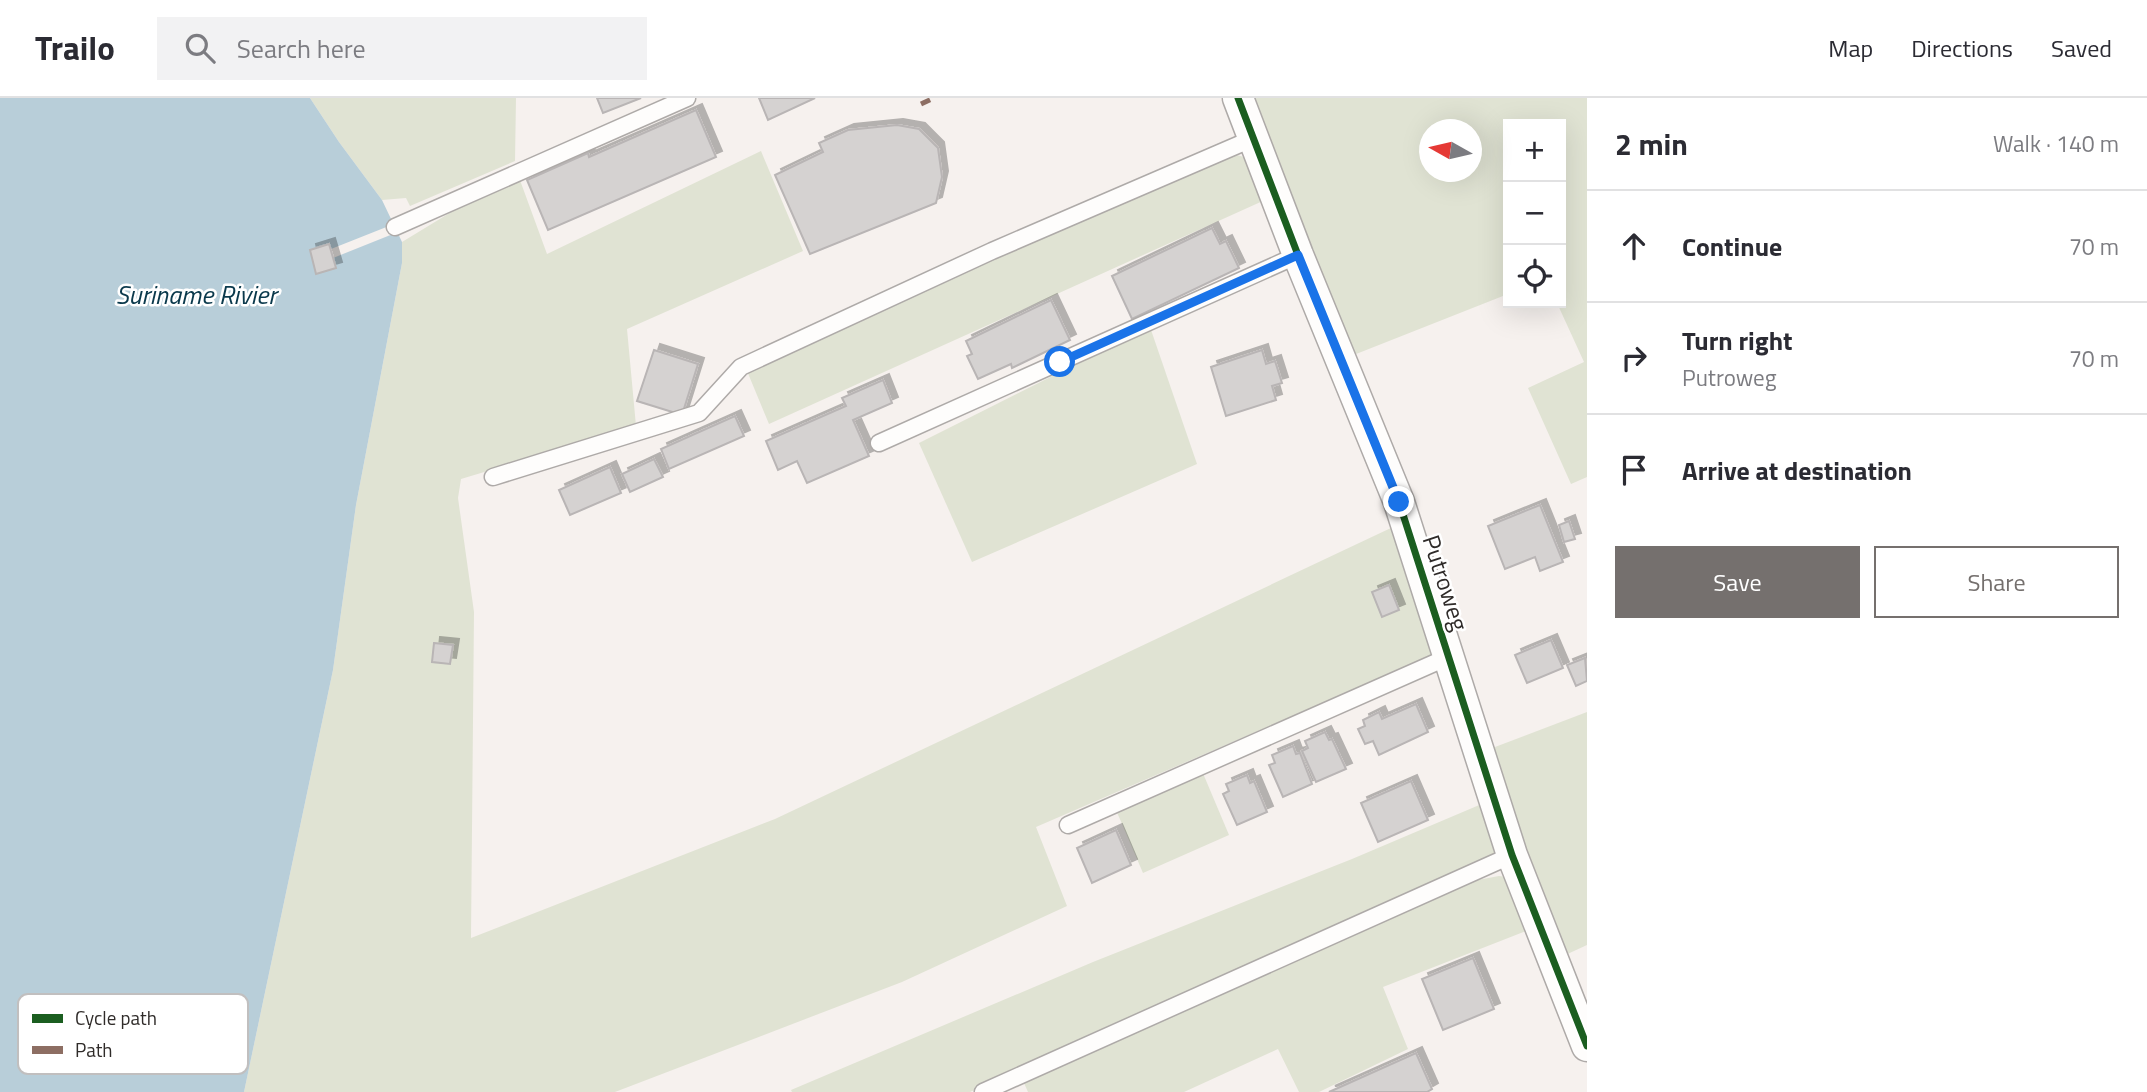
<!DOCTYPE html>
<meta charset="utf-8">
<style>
:root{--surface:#fff;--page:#f2f2f3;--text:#2b2b33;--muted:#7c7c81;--line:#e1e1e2;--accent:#75706e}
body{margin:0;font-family:"Titillium Web",sans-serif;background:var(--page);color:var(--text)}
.controls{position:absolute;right:21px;top:21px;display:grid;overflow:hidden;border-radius:0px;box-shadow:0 7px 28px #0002}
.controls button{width:63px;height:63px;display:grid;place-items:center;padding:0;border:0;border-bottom:2px solid var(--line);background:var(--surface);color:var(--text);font:35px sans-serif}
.compass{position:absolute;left:1419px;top:21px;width:63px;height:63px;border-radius:50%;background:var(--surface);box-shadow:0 7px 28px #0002;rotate:278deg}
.stop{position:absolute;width:21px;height:21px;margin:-16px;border:5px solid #1a73e8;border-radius:50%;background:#fff}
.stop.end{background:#1a73e8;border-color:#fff;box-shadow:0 2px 7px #0008}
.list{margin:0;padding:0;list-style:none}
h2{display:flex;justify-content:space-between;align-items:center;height:91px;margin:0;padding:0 28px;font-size:30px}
h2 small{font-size:23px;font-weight:400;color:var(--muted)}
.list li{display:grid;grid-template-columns:46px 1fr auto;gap:21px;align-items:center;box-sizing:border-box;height:112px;padding:0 28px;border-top:2px solid var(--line)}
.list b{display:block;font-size:26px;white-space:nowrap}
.list p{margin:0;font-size:23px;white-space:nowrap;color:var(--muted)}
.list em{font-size:23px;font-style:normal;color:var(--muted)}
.actions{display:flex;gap:14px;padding:21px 28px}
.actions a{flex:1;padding:16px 0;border:2px solid var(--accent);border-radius:0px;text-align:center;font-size:24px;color:var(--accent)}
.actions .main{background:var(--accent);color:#fff}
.icon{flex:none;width:38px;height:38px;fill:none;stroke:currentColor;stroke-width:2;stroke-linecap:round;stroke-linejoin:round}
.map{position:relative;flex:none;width:1587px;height:994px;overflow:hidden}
header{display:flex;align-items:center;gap:42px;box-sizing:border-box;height:98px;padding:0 35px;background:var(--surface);border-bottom:2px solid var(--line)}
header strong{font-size:33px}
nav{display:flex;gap:38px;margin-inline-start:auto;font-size:24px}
.search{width:490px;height:63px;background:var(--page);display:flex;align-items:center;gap:18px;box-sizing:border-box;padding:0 24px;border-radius:0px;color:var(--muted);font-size:26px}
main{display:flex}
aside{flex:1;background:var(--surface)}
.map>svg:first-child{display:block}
.green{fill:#e0e3d3;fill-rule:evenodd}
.water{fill:#b8ced9}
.pier{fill:#f6f1ee}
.building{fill:#d5d2d1;stroke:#b9b5b5;stroke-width:2;filter:url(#shadow)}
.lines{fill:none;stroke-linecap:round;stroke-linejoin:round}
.lane-casing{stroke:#aeaaa8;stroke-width:19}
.street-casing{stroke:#aeaaa8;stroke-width:33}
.lane{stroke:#fefdfc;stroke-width:16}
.street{stroke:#fefdfc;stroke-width:30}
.quiet{stroke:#8d6e63;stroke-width:5;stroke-dasharray:10 5;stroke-linecap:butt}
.cycleway-casing{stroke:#fff;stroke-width:11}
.cycleway{stroke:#1b5e20;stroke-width:7}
.route{stroke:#1a73e8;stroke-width:9}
.labels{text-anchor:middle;stroke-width:5;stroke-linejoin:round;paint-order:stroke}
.street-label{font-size:24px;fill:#2f2b29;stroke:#fff}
.water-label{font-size:26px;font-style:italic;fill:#0a394c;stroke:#fff}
.key{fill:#fff;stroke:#c1bfbf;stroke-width:2}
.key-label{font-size:19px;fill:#2f2b29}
</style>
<header>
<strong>Trailo</strong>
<div class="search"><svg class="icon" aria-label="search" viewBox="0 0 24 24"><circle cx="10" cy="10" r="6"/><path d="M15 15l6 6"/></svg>Search here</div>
<nav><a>Map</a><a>Directions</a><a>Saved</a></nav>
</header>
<main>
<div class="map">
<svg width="1587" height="994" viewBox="0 0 1587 994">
<defs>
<filter id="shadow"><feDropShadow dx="6" dy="-6" stdDeviation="0" flood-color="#0004"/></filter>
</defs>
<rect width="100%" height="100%" fill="#f6f1ee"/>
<g class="green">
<path d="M 310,0 L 516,0 L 515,63 L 410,108 L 406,100 L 382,102 L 339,44 Z"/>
<path d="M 1244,0 L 1587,0 L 1587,379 L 1571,386 L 1528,290 L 1584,264 L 1557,205 L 1561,205 L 1561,26 L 1508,26 L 1508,196 L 1346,260 ZM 1430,32 L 1472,32 L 1472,74 L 1430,74 Z"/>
<path d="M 761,53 L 803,153 L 627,231 L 636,328 L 461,381 L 458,400 L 474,514 L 471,840 L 775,721 L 1393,429 L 1436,556 L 1036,729 L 1067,808 L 902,884 L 615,994 L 244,994 L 333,572 L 356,407 L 402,165 L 402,144 L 517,74 L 547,156 Z"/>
<path d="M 1235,57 C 1256,58 1259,85 1265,102 L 769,326 L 747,273 L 992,159 Z"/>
<path d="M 1150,229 L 1197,366 L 972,464 L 919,345 Z"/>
<path d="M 1587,614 L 1587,847 L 1561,859 L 1491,661 L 1495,649 Z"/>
<path d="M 1202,673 L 1229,737 L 1143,775 L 1116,712 Z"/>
<path d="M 1484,705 L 1500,758 L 970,994 L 792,994 L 791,992 L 1093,864 L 1352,761 Z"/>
<path d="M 1499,778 L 1513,780 L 1531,831 L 1383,889 L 1408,951 L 1319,994 L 1299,994 L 1278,951 L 1184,994 L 1028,994 L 1024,985 L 1472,783 Z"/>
</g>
<path class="water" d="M 0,0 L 310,0 L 339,44 L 382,102 L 402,144 L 402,165 L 356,407 L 333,572 L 244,994 L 0,994 Z"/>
<path class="pier" d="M 394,126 L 398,134 L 333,160 L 336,170 L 316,176 L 310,152 L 329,146 L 331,151 Z"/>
<g class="building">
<path d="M 597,0 L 641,0 L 603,15 Z"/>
<path d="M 759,0 L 815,0 L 768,22 Z"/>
<path d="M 696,12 L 716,59 L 548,132 L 527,82 L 588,55 L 589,59 Z"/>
<path d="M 897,27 L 919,31 L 938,50 L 942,79 L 936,105 L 810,156 L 775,77 L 823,54 L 819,45 L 848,32 Z"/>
<path d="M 1212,130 L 1220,146 L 1226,143 L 1239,170 L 1132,221 L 1112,178 Z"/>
<path d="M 329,146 L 336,170 L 316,176 L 310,152 Z"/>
<path d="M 1051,202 L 1070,242 L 1012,270 L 1011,266 L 978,281 L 967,258 L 972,256 L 966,243 Z"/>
<path d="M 654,252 L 698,266 L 682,317 L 637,303 Z"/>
<path d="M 1262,252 L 1266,266 L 1275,263 L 1282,285 L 1272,288 L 1276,302 L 1226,318 L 1211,269 Z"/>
<path d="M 883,282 L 892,305 L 853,322 L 869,358 L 807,385 L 797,363 L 778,372 L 766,343 L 846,308 L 842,300 Z"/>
<path d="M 735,318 L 744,338 L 669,371 L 661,351 Z"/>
<path d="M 654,361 L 663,379 L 630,394 L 622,376 Z"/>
<path d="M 610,369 L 621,395 L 570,417 L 559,392 Z"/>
<path d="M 1540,407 L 1563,464 L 1540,473 L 1535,459 L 1505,471 L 1488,428 Z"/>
<path d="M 1569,423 L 1575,441 L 1564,444 L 1559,427 Z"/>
<path d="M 1389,487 L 1399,512 L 1382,519 L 1372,494 Z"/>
<path d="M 1551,542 L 1563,570 L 1527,585 L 1515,557 Z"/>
<path d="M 434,545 L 453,547 L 450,566 L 432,564 Z"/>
<path d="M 1585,560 L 1587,583 L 1576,588 L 1567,567 Z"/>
<path d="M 1416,606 L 1428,634 L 1379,657 L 1373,643 L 1365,646 L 1358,631 L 1365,628 L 1363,622 L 1379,614 L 1382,621 Z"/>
<path d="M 1325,634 L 1329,642 L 1332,641 L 1346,671 L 1316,684 L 1302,653 L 1308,650 L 1305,643 Z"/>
<path d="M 1293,648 L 1296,656 L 1300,655 L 1312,686 L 1283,699 L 1269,667 L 1275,665 L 1272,657 Z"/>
<path d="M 1247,677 L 1250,685 L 1254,683 L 1267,714 L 1237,727 L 1223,696 L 1229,693 L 1226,686 Z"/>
<path d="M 1411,683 L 1428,722 L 1378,744 L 1361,705 Z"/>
<path d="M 1116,732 L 1131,767 L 1092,785 L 1077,750 Z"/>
<path d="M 1473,860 L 1494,911 L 1443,932 L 1422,881 Z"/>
<path d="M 1416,955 L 1432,991 L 1427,994 L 1329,994 Z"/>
</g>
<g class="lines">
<g class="lane-casing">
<g id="lane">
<path d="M 395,129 L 687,0"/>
<path d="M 879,345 L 1298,157"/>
<path d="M 493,379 L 699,315 L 741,269 L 992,153 L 1254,40"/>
<path d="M 1068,727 L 1448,559"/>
<path d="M 983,994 L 1512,757"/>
</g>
</g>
<g class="street-casing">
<path id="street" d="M 1238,0 L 1298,157 L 1399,404 L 1512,757 L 1587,948"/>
</g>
<use href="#lane" class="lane"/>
<use href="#street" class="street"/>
<path class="quiet" d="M 921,6 L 934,0"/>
<g class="cycleway-casing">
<path id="cycleway" d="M 1238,0 L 1298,157 L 1399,404 L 1512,757 L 1587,948"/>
</g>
<use href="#cycleway" class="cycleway"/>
</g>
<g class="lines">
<path class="route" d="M 1060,264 L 1298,157 L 1399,404"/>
</g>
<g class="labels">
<g class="street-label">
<text transform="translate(1445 485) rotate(72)" y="8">Putroweg</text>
</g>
<g class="water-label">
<text x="196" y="206">Suriname Rivier</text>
</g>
</g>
<rect x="18" y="896" width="230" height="80" rx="10" class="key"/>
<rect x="32" y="916" width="31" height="9" fill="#1b5e20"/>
<rect x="32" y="948" width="31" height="8" fill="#8d6e63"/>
<g class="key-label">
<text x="75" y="927">Cycle path</text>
<text x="75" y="959">Path</text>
</g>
</svg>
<div class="controls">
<button>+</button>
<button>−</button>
<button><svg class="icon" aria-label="locate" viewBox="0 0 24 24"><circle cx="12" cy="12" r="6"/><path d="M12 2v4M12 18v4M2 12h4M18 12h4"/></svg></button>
</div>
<svg class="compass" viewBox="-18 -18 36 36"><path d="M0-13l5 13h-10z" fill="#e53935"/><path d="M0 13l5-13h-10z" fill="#7c7c81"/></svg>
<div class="stop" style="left:1060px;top:264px"></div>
<div class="stop end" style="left:1399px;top:404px"></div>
</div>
<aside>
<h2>2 min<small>Walk · 140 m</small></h2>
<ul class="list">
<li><svg class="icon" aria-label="ahead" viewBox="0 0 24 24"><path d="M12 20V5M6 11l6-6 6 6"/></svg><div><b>Continue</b></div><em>70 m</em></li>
<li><svg class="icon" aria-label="right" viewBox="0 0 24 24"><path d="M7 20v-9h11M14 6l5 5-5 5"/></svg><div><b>Turn right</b><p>Putroweg</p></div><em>70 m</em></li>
<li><svg class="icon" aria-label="arrive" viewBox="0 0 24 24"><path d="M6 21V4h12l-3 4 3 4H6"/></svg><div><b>Arrive at destination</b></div></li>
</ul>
<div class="actions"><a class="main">Save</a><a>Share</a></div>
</aside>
</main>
